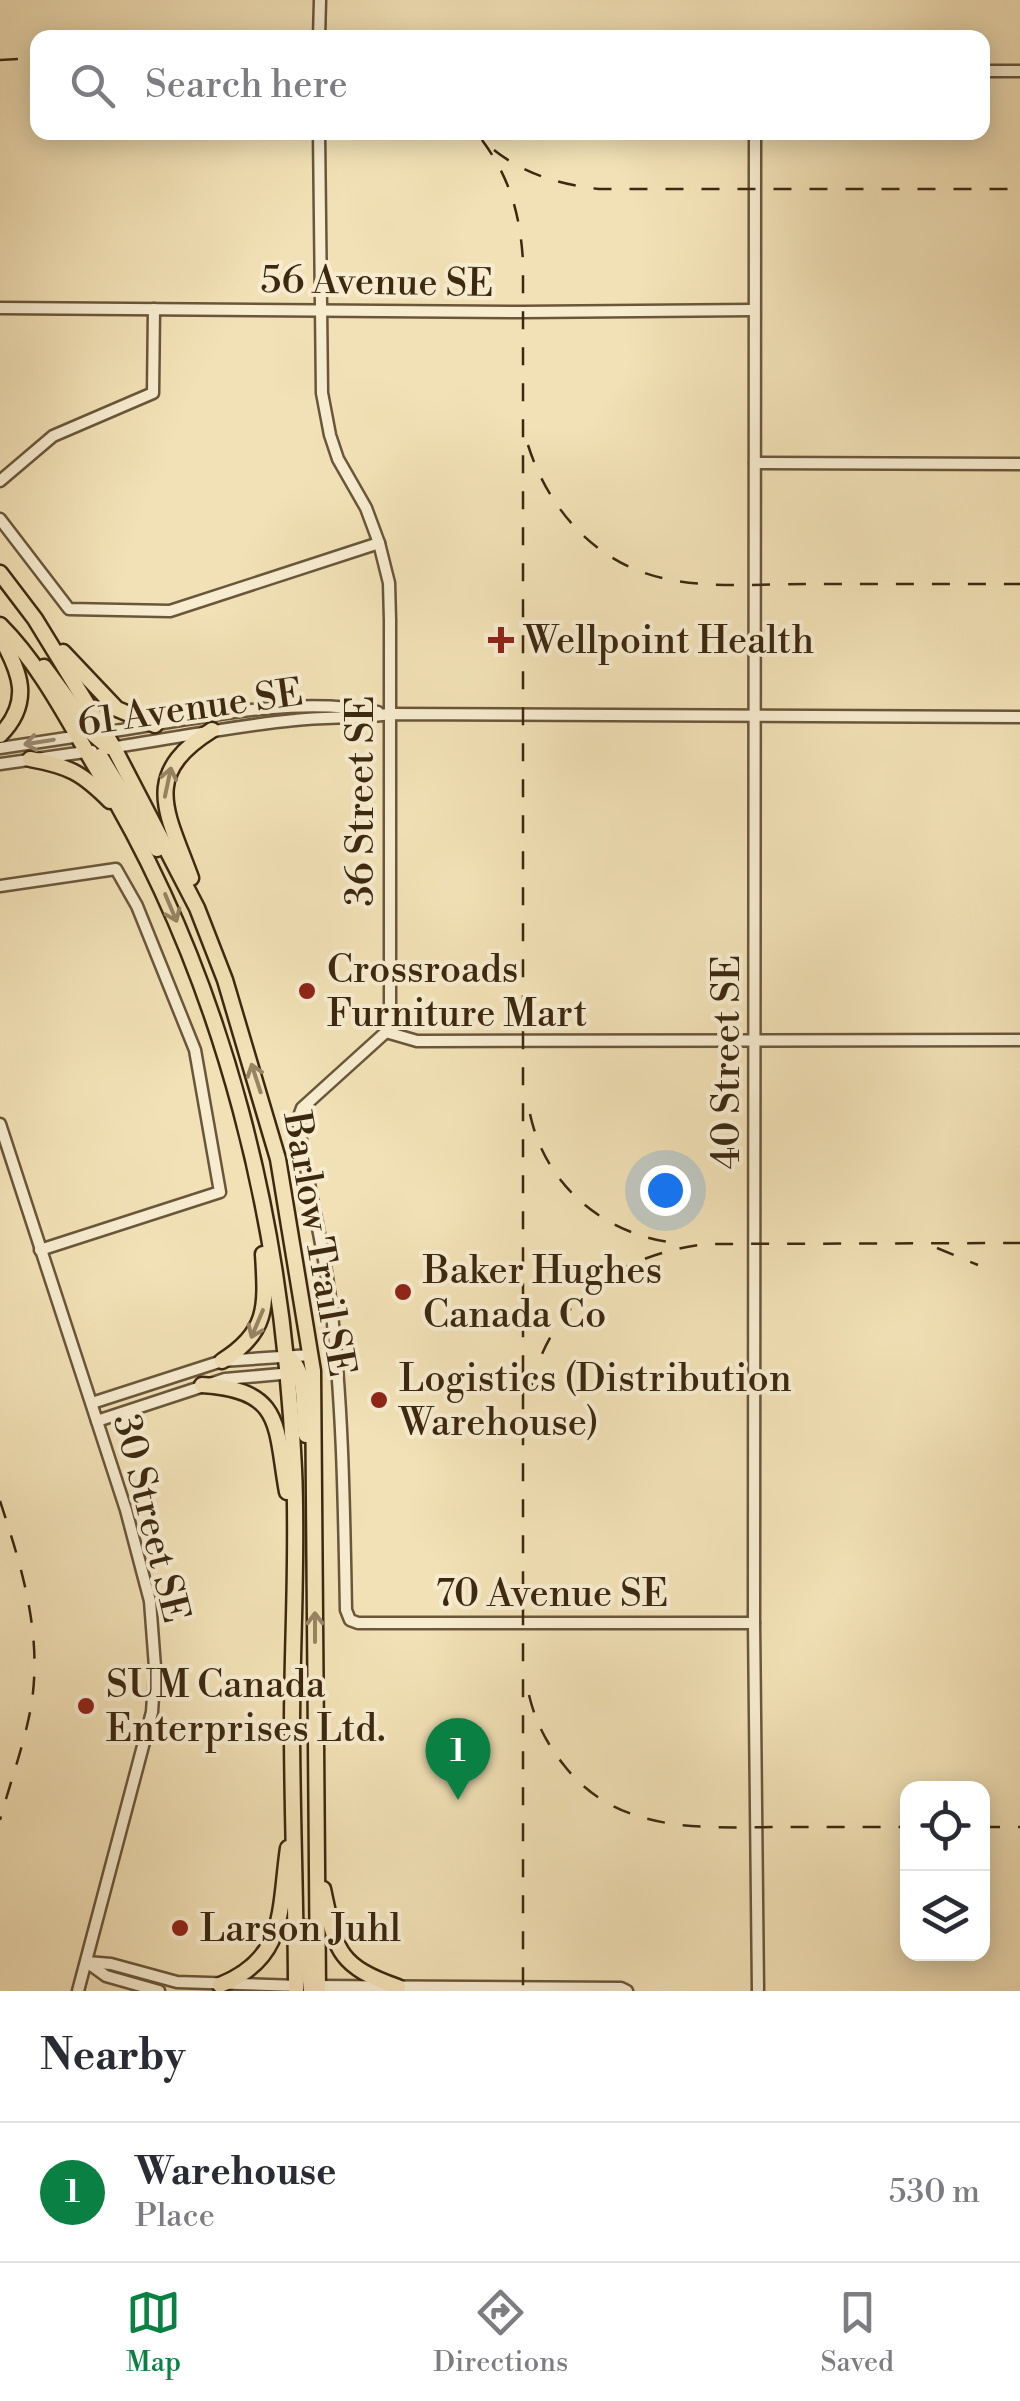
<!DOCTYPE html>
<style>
:root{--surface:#fff;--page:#f2f2f3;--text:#2b2b33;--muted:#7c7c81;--line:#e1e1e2;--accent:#0b8043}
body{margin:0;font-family:"Libre Bodoni",serif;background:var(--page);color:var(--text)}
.controls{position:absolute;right:30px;bottom:30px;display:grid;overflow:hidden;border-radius:20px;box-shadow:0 5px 25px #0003}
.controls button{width:90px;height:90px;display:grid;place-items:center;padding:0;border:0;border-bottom:2px solid var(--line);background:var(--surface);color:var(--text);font:50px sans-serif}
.you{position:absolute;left:665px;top:1190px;width:35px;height:35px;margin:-25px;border:8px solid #fff;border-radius:50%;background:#1a73e8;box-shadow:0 0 0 15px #1a73e833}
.badge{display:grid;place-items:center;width:65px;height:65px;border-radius:50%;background:var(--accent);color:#fff;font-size:32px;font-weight:700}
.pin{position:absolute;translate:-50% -82px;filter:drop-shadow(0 2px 5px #0008)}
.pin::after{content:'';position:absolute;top:52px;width:35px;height:30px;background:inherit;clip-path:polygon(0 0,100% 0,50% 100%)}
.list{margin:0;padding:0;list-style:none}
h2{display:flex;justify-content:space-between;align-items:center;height:130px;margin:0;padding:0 40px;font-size:42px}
h2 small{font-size:32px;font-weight:400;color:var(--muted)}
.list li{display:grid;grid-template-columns:65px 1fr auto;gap:30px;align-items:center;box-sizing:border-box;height:140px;padding:0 40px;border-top:2px solid var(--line)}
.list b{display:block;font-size:38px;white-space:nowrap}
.list p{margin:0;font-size:32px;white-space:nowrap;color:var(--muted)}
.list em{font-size:32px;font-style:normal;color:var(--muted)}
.icon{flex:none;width:55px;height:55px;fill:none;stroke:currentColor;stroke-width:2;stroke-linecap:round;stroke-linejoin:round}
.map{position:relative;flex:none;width:1020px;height:1991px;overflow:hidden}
.search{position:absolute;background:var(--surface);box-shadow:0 5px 25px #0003;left:30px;right:30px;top:30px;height:110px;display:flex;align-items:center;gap:25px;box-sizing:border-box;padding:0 35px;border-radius:20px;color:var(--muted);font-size:38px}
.sheet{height:270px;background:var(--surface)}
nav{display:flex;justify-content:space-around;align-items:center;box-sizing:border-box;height:140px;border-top:2px solid var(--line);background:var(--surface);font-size:28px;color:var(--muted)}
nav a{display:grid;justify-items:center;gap:5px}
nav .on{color:var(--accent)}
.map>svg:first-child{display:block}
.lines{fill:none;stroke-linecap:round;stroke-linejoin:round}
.minor-casing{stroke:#6a563a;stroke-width:15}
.major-casing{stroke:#3c2810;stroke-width:19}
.minor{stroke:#f7ecd0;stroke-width:10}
.major{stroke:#f2e1b6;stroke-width:14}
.rail{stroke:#3c2810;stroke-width:2.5;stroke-dasharray:18 18;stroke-linecap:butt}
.oneway{stroke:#9a8a70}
.oneway2{stroke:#978463}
.poi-dot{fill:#8f2418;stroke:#f7ecd0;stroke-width:4}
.labels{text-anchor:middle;stroke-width:8;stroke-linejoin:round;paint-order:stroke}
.street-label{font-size:38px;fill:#3c2810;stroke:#f7ecd0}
.poi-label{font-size:38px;fill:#3c2810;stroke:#f7ecd0;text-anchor:start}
</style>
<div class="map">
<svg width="1020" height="1991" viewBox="0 0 1020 1991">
<rect width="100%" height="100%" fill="#f2e1b6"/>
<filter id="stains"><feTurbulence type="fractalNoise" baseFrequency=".002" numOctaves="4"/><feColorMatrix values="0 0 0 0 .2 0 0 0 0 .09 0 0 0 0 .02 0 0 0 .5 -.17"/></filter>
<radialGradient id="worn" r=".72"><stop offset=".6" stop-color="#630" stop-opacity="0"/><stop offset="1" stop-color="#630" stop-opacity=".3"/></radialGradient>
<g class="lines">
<g class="minor-casing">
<g id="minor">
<path d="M 319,38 L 320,0"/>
<path d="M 982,71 L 1020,71"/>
<path d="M 319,132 L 322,393 L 330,435 L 338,459 L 366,508 L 379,543 L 389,583 L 390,620 L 390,1019 L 386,1032 L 302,1108 L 298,1119 C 306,1182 324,1243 331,1306 C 343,1407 344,1509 346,1610 L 350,1620 L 358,1623 L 754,1623"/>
<path d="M 755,132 L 754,1623 L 758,1991"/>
<path d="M 0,308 L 523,312 L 754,310"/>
<path d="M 755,463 L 1020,464"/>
<path d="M 0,481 L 53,436 L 153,393 L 154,309"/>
<path d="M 0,519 L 69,609 L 170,611 L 379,543"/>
<path d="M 102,733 C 191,720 289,695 378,712"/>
<path d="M 0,748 L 80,736"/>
<path d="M 109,748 C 171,739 232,726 295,720 C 326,716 358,719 389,714 L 1020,717"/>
<path d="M 0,764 L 92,751"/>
<path d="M 0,886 L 116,869 L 137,906 L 195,1050 L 220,1192 L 40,1250"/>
<path d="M 386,1032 L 417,1041 L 1020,1040"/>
<path d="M 0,1124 L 126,1510 L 150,1601 L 155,1667 L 152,1712 L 78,1991"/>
<path d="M 92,1403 L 222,1361 L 311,1355"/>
<path d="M 97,1421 L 225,1379 L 292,1373"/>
<path d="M 87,1962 L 111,1964 L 177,1982 L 298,1986"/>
<path d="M 88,1963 L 106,1976 L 159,1991"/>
<path d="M 315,1986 L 621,1988 L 627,1991"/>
</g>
</g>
<g class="major-casing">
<g id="major">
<path d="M 0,573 L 35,619 L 114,748 L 197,908 L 225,980 L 278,1159 L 313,1371 L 318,1991"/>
<path d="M 0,625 C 43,668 70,725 101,776 C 226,983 284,1228 294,1469 C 298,1554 292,1641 292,1726 C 292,1814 296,1903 296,1991"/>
<path d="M 0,636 C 20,671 33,702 0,735"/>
<path d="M 63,652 L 117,709 L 155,725"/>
<path d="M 44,667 L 94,735 L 108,747"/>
<path d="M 100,756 L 157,849"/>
<path d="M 30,759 C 69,766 82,773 110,801"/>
<path d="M 191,878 C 167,812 140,775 212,730"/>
<path d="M 286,1356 C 309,1368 302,1412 306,1435"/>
<path d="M 222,1361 C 269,1332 266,1305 263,1254"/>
<path d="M 202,1385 C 284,1390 275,1426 287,1492"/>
<path d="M 323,1889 C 336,1949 335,1965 398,1987"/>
<path d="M 305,1928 L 311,1991"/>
<path d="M 220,1985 C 287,1958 279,1910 288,1848"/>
</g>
</g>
<use href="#minor" class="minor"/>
<use href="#major" class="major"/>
<g class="rail">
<path d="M 0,60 L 38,58"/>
<path d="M 482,140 C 510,178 520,214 523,261 L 523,1991"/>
<path d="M 494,150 C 524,174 561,185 599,189 L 1020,189"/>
<path d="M 528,445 C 545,499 581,546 634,569 C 686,591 751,584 807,584 C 878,584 949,584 1020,584"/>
<path d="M 530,1114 C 545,1185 604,1235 676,1243"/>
<path d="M 937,1248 L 978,1265"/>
<path d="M 531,1388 C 551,1300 621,1254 707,1244 L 1020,1243"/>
<path d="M 0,1501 C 22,1568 43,1635 31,1707 C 24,1745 10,1783 0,1820"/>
<path d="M 529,1695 C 535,1721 547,1744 563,1764 C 616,1833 698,1828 776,1827 C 820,1827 864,1827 908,1827"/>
<path d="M 982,1827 L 1020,1827"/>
</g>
</g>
<defs><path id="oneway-shaft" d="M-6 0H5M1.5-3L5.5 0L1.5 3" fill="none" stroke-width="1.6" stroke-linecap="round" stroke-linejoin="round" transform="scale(2.5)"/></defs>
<use class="oneway" href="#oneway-shaft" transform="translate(39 742) rotate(171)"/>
<g class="oneway2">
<use href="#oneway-shaft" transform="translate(168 782) rotate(-78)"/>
<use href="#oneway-shaft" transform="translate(171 908) rotate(67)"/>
<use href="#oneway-shaft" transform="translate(256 1078) rotate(-108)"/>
<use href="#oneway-shaft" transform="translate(257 1324) rotate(113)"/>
<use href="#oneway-shaft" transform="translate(315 1627) rotate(-90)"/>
</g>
<g class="poi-dot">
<path d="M496 625h10v10h10v10h-10v10h-10v-10h-10v-10h10z"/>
<circle cx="307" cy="991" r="10"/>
<circle cx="403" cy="1292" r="10"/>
<circle cx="379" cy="1400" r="10"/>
<circle cx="86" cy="1706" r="10"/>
<circle cx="180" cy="1928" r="10"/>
</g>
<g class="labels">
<g class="street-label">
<text transform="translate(377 281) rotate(1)" y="13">56 Avenue SE</text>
<text transform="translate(190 707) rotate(-8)" y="13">61 Avenue SE</text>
<text transform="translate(360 801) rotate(-90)" y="13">36 Street SE</text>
<text transform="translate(726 1062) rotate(-90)" y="13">40 Street SE</text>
<text transform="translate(320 1244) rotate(80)" y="13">Barlow Trail SE</text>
<text transform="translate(152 1518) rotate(76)" y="13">30 Street SE</text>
<text x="552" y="1606">70 Avenue SE</text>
</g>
<g class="poi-label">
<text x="524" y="653">Wellpoint Health</text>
<text x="327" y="982">Crossroads<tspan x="327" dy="44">Furniture Mart</tspan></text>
<text x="423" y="1283">Baker Hughes<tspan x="423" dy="44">Canada Co</tspan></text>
<text x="399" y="1391">Logistics (Distribution<tspan x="399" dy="44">Warehouse)</tspan></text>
<text x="106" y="1697">SUM Canada<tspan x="106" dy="44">Enterprises Ltd.</tspan></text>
<text x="200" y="1941">Larson Juhl</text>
</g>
</g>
<rect width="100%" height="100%" filter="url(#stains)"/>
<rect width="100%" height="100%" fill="url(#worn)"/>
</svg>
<div class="controls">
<button><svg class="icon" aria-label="locate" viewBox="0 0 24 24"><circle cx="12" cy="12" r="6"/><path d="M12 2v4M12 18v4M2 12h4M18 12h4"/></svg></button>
<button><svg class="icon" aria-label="layers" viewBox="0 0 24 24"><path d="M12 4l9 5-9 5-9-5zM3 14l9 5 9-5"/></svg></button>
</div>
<div class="you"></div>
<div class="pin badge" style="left:458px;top:1800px">1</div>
<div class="search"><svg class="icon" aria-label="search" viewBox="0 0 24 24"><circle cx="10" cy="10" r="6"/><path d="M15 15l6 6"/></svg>Search here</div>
</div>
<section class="sheet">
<h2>Nearby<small></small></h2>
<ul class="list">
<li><span class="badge">1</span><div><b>Warehouse</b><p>Place</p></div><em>530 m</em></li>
</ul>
</section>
<nav>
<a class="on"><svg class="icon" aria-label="map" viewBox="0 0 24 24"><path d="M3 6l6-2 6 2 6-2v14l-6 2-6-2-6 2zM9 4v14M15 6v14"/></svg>Map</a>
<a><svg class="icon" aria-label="directions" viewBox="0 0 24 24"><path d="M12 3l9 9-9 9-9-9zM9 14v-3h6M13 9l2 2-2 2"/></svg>Directions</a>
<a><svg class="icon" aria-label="saved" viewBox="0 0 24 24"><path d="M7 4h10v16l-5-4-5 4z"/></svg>Saved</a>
</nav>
